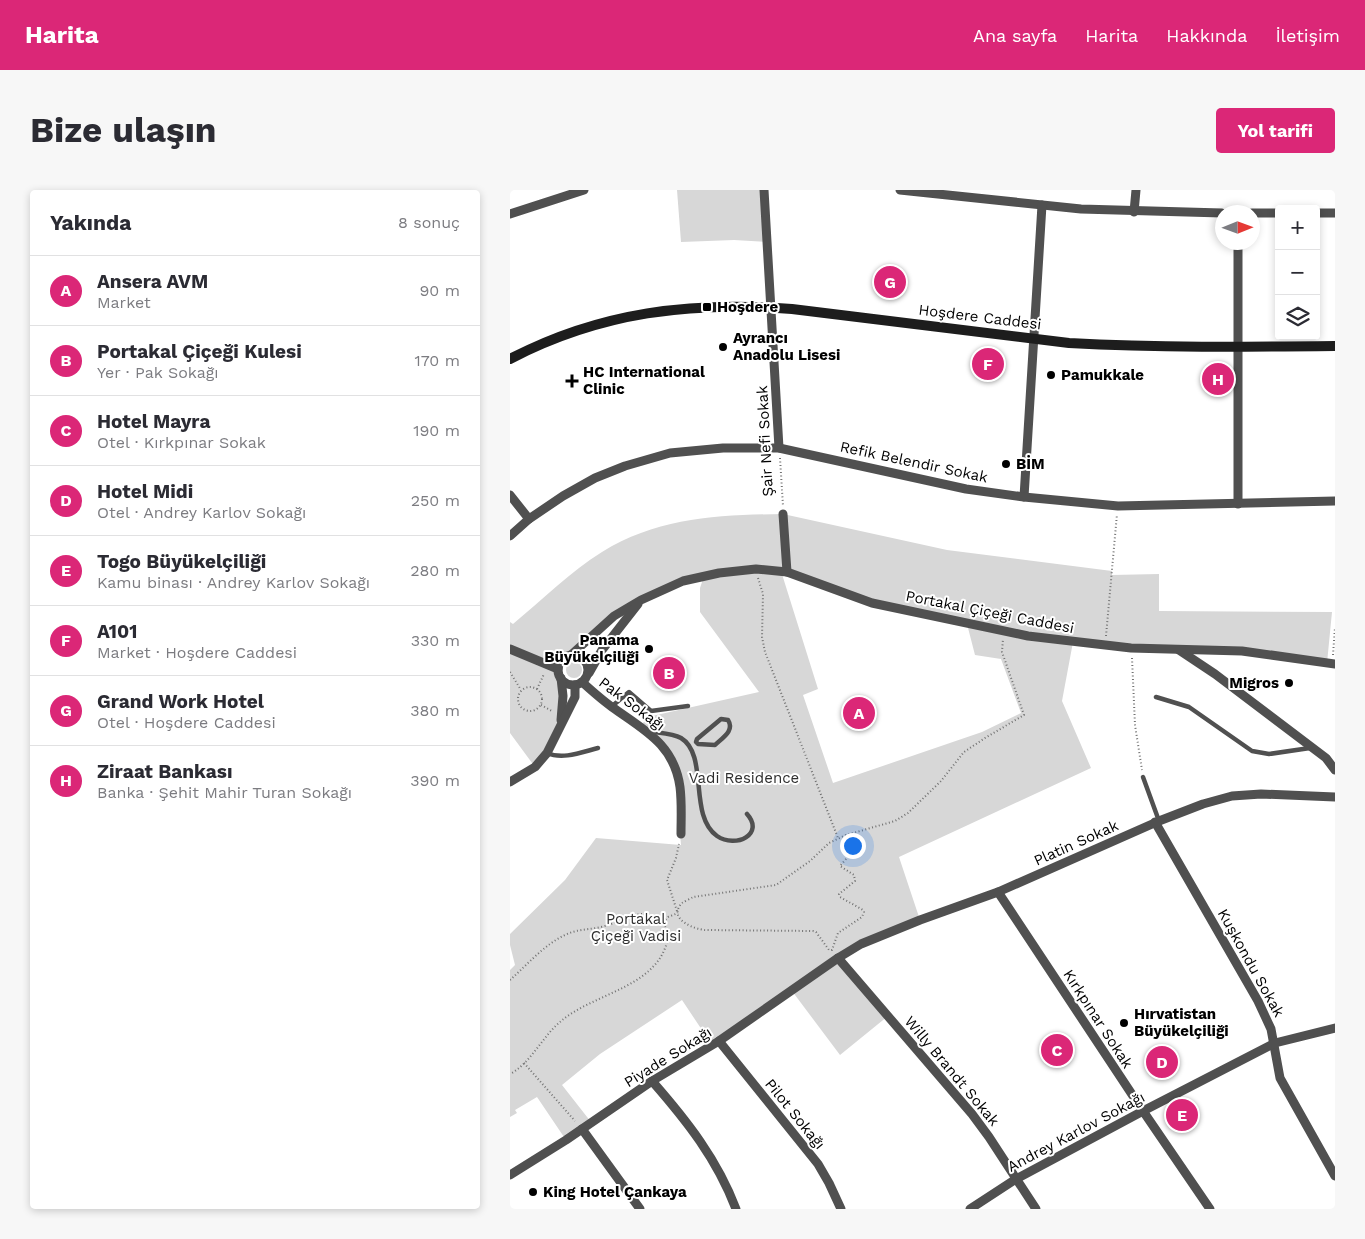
<!DOCTYPE html>
<html lang="tr">
<meta charset="utf-8">
<style>
:root{--surface:#fff;--page:#f7f7f7;--text:#2b2b33;--muted:#7c7c81;--line:#e1e1e2;--accent:#db2777}
body{margin:0;font-family:"Work Sans",sans-serif;background:var(--page);color:var(--text)}
.controls{position:absolute;right:15px;top:15px;display:grid;overflow:hidden;border-radius:5px;box-shadow:0 2px 8px #0003}
.controls button{width:45px;height:45px;display:grid;place-items:center;padding:0;border:0;border-bottom:1px solid var(--line);background:var(--surface);color:var(--text);font:25px sans-serif}
.compass{position:absolute;left:705px;top:15px;width:45px;height:45px;border-radius:50%;background:var(--surface);box-shadow:0 2px 8px #0003;rotate:89deg}
.you{position:absolute;left:342px;top:655px;width:18px;height:18px;margin:-12px;border:4px solid #fff;border-radius:50%;background:#1a73e8;box-shadow:0 0 0 8px #1a73e833}
.badge{display:grid;place-items:center;width:32px;height:32px;border-radius:50%;background:var(--accent);color:#fff;font-size:16px;font-weight:700}
.pin{position:absolute;translate:-50% -50%;border:2px solid #fff;box-shadow:0 1px 5px #0006}
.list{margin:0;padding:0;list-style:none}
h2{display:flex;justify-content:space-between;align-items:center;height:65px;margin:0;padding:0 20px;font-size:21px}
h2 small{font-size:16px;font-weight:400;color:var(--muted)}
.list li{display:grid;grid-template-columns:32px 1fr auto;gap:15px;align-items:center;box-sizing:border-box;height:70px;padding:0 20px;border-top:1px solid var(--line)}
.list b{display:block;font-size:19px;white-space:nowrap}
.list p{margin:0;font-size:16px;white-space:nowrap;color:var(--muted)}
.list em{font-size:16px;font-style:normal;color:var(--muted)}
.icon{flex:none;width:28px;height:28px;fill:none;stroke:currentColor;stroke-width:2;stroke-linecap:round;stroke-linejoin:round}
.map{position:relative;flex:none;width:825px;height:1019px;overflow:hidden;border-radius:5px}
header{display:flex;align-items:center;gap:30px;box-sizing:border-box;height:70px;padding:0 25px;background:var(--accent);color:#fff}
header strong{font-size:24px}
nav{display:flex;gap:28px;margin-inline-start:auto;font-size:18px}
.intro{display:flex;align-items:center;justify-content:space-between;box-sizing:border-box;height:120px;padding:0 30px}
h1{margin:0;font-size:35px}
.button{padding:12px 22px;border-radius:5px;background:var(--accent);color:#fff;font-size:18px;font-weight:700}
main{display:flex;gap:30px;padding:0 30px}
aside{flex:1;background:var(--surface);border-radius:5px;box-shadow:0 2px 8px #0003}
.map>svg:first-child{display:block}
.green{fill:#d7d7d7;fill-rule:evenodd}
.lines{fill:none;stroke-linecap:round;stroke-linejoin:round}
.path{stroke:#727272;stroke-width:2;stroke-dasharray:1 2.5;stroke-linecap:butt}
.service{stroke:#505050;stroke-width:4.5}
.minor{stroke:#505050;stroke-width:9}
.secondary{stroke:#1d1d1d;stroke-width:10}
.poi-dot{fill:#000;stroke:#fff;stroke-width:2}
.labels{text-anchor:middle;stroke-width:4;stroke-linejoin:round;paint-order:stroke}
.poi-label{font-size:15px;font-weight:bold;fill:#000;stroke:#fff;text-anchor:start}
.street-label{font-size:15px;fill:#000;stroke:#fff}
.park-label{font-size:15px;fill:#2e2e2e;stroke:#fff}
</style>
<header>
<strong>Harita</strong>
<nav><a>Ana sayfa</a><a>Harita</a><a>Hakkında</a><a>İletişim</a></nav>
</header>
<div class="intro"><h1>Bize ulaşın</h1><a class="button">Yol tarifi</a></div>
<main>
<aside>
<h2>Yakında<small>8 sonuç</small></h2>
<ul class="list">
<li><span class="badge">A</span><div><b>Ansera AVM</b><p>Market</p></div><em>90 m</em></li>
<li><span class="badge">B</span><div><b>Portakal Çiçeği Kulesi</b><p>Yer · Pak Sokağı</p></div><em>170 m</em></li>
<li><span class="badge">C</span><div><b>Hotel Mayra</b><p>Otel · Kırkpınar Sokak</p></div><em>190 m</em></li>
<li><span class="badge">D</span><div><b>Hotel Midi</b><p>Otel · Andrey Karlov Sokağı</p></div><em>250 m</em></li>
<li><span class="badge">E</span><div><b>Togo Büyükelçiliği</b><p>Kamu binası · Andrey Karlov Sokağı</p></div><em>280 m</em></li>
<li><span class="badge">F</span><div><b>A101</b><p>Market · Hoşdere Caddesi</p></div><em>330 m</em></li>
<li><span class="badge">G</span><div><b>Grand Work Hotel</b><p>Otel · Hoşdere Caddesi</p></div><em>380 m</em></li>
<li><span class="badge">H</span><div><b>Ziraat Bankası</b><p>Banka · Şehit Mahir Turan Sokağı</p></div><em>390 m</em></li>
</ul>
</aside>
<div class="map">
<svg width="825" height="1019" viewBox="0 0 825 1019">
<rect width="100%" height="100%" fill="#fff"/>
<g class="green">
<path d="M 167,0 L 254,0 L 257,52 L 224,50 L 171,52 Z"/>
<path d="M 273,324 L 437,360 L 602,381 L 602,385 L 649,384 L 649,421 L 822,422 L 817,473 L 732,461 L 563,452 L 552,511 L 581,578 L 389,667 L 410,730 L 328,768 L 378,826 L 330,865 L 282,801 L 202,855 L 172,810 L 90,864 L 52,895 L 81,932 L 56,950 L 27,907 L 5,920 L 7,923 L 0,927 L 0,780 L 5,775 L 0,755 L 0,744 L 55,690 L 86,648 L 171,655 L 164,577 L 130,535 L 142,526 L 249,502 L 190,422 L 190,398 L 194,386 L 131,410 L 61,465 L 52,470 L 48,479 L 51,488 L 50,537 L 25,577 L 0,543 L 0,432 L 3,434 C 32,410 60,382 92,362 C 149,327 209,325 273,324 ZM 271,381 L 361,413 L 457,434 L 465,465 L 491,469 L 511,523 L 472,542 L 323,593 L 293,505 L 308,499 Z"/>
<circle cx="64" cy="480" r="8"/>
</g>
<g class="lines">
<g class="path">
<path d="M 270,268 L 273,316"/>
<path d="M 248,388 L 253,404 L 252,447 L 255,462 L 328,648"/>
<path d="M 596,446 L 607,324"/>
<path d="M 823,465 L 825,437"/>
<path d="M 622,468 L 625,535 L 632,580"/>
<path d="M 0,482 L 11,500"/>
<circle cx="20" cy="509" r="12"/>
<path d="M 27,499 L 34,484"/>
<path d="M 31,515 L 42,521"/>
<path d="M 336,645 L 343,661 L 330,676 L 344,685 L 345,691 L 329,704 L 330,707 L 353,720 L 354,722 L 352,727 L 328,743 L 322,760 L 319,760 L 306,742 L 303,741 L 195,740 C 184,739 157,729 172,713 C 175,711 180,709 183,707 L 266,695 L 300,671 L 319,653 L 336,645 L 385,631 L 398,623 L 431,591 L 454,562 L 475,548 L 514,525 L 492,462 L 493,449"/>
<path d="M 167,721 L 157,690 L 166,668 L 169,654"/>
<path d="M 153,732 L 158,727 L 168,723"/>
<path d="M 0,790 C 17,775 33,756 53,746 C 65,739 78,740 91,737 C 118,731 136,709 159,741 C 154,798 85,801 50,832 C 32,847 21,873 0,884"/>
<path d="M 14,873 L 65,931"/>
</g>
<g class="service">
<path d="M 646,507 L 679,517 L 742,561 L 759,564 L 800,558"/>
<path d="M 101,517 L 119,502 L 141,521 L 178,516"/>
<path d="M 211,529 L 218,530 C 225,541 212,548 205,555 L 188,554 L 186,552 L 187,549 Z"/>
<path d="M 138,541 C 148,543 162,543 171,548 C 199,565 178,626 207,646 C 226,659 255,644 237,624"/>
<path d="M 37,563 C 53,570 72,562 88,558"/>
<path d="M 633,587 L 649,631"/>
</g>
<g class="minor">
<path d="M 254,0 L 269,258"/>
<path d="M 390,0 L 571,19 L 712,23"/>
<path d="M 624,22 L 626,0"/>
<path d="M 742,23 L 769,23"/>
<path d="M 806,23 L 825,23"/>
<path d="M 0,24 L 74,0"/>
<path d="M 728,52 L 728,314"/>
<path d="M 0,305 L 19,329"/>
<path d="M 514,307 L 532,15"/>
<path d="M 273,324 L 277,382"/>
<path d="M 0,346 L 19,329 L 53,306 L 85,288 L 115,276 L 160,263 L 213,258 L 269,258 L 456,299 L 514,307 L 608,316 L 825,311"/>
<path d="M 0,459 L 48,479"/>
<path d="M 669,460 L 705,484 L 816,568 L 825,580"/>
<circle cx="63" cy="480" r="15"/>
<path d="M 61,465 L 104,426 L 131,410 L 173,391 L 209,383 L 246,379 L 277,382 L 362,413 L 518,446 L 621,458 L 732,461 L 825,474"/>
<path d="M 79,483 L 92,460 L 128,414"/>
<path d="M 51,488 L 53,506 L 51,530"/>
<path d="M 72,492 C 82,501 92,510 102,517 C 134,540 164,554 170,597 C 172,613 171,629 171,644"/>
<path d="M 0,592 L 25,577 L 37,563 L 65,507 L 65,495"/>
<path d="M 645,632 L 748,811 L 761,839 L 770,888 L 825,986"/>
<path d="M 488,702 L 633,921 L 700,1019"/>
<path d="M 328,768 L 462,924 L 479,947 L 526,1019"/>
<path d="M 209,851 L 308,974 L 319,993 L 331,1019"/>
<path d="M 142,891 C 177,931 207,969 226,1019"/>
<path d="M 72,939 L 130,1019"/>
<path d="M 0,985 L 56,950 L 142,891 L 209,851 L 328,768 L 351,754 L 410,730 L 488,702 L 649,631 L 693,614 L 722,606 L 751,604 L 825,607"/>
<path d="M 460,1019 L 506,989 L 633,921 L 765,853 L 825,838"/>
</g>
<path class="secondary" d="M 0,169 C 90,122 182,111 282,119 L 559,153 C 648,158 736,157 825,156"/>
</g>
<g class="poi-dot">
<rect x="192" y="112" width="10" height="10" rx="2.5"/>
<circle cx="213" cy="157" r="5"/>
<circle cx="541" cy="185" r="5"/>
<path d="M59.5 183.5h5v5h5v5h-5v5h-5v-5h-5v-5h5z"/>
<circle cx="496" cy="274" r="5"/>
<circle cx="139" cy="459" r="5"/>
<circle cx="779" cy="493" r="5"/>
<circle cx="614" cy="833" r="5"/>
<circle cx="23" cy="1002" r="5"/>
</g>
<g class="labels">
<g class="poi-label">
<text x="207" y="122">Hoşdere</text>
<text x="223" y="153">Ayrancı<tspan x="223" dy="17">Anadolu Lisesi</tspan></text>
<text x="73" y="187">HC International<tspan x="73" dy="17">Clinic</tspan></text>
<text x="551" y="190">Pamukkale</text>
<text x="506" y="279">BİM</text>
<text x="129" y="455" text-anchor="end">Panama<tspan x="129" dy="17">Büyükelçiliği</tspan></text>
<text x="769" y="498" text-anchor="end">Migros</text>
<text x="624" y="829">Hırvatistan<tspan x="624" dy="17">Büyükelçiliği</tspan></text>
<text x="33" y="1007">King Hotel Çankaya</text>
</g>
<g class="street-label">
<text transform="translate(470 127) rotate(7)" y="5">Hoşdere Caddesi</text>
<text transform="translate(255 251) rotate(-93)" y="5">Şair Nefi Sokak</text>
<text transform="translate(404 272) rotate(12)" y="5">Refik Belendir Sokak</text>
<text transform="translate(480 422) rotate(11)" y="5">Portakal Çiçeği Caddesi</text>
<text transform="translate(122 514) rotate(37)" y="5">Pak Sokağı</text>
<text transform="translate(566 653) rotate(-24)" y="5">Platin Sokak</text>
<text transform="translate(741 773) rotate(61)" y="5">Kuşkondu Sokak</text>
<text transform="translate(588 829) rotate(57)" y="5">Kırkpınar Sokak</text>
<text transform="translate(158 867) rotate(-32)" y="5">Piyade Sokağı</text>
<text transform="translate(442 881) rotate(50)" y="5">Willy Brandt Sokak</text>
<text transform="translate(285 924) rotate(51)" y="5">Pilot Sokağı</text>
<text transform="translate(566 942) rotate(-28)" y="5">Andrey Karlov Sokağı</text>
</g>
<g class="park-label">
<text x="234" y="593">Vadi Residence</text>
<text x="126" y="734">Portakal<tspan x="126" dy="17">Çiçeği Vadisi</tspan></text>
</g>
</g>
</svg>
<div class="controls">
<button>+</button>
<button>−</button>
<button><svg class="icon" aria-label="layers" viewBox="0 0 24 24"><path d="M12 4l9 5-9 5-9-5zM3 14l9 5 9-5"/></svg></button>
</div>
<svg class="compass" viewBox="-18 -18 36 36"><path d="M0-13l5 13h-10z" fill="#e53935"/><path d="M0 13l5-13h-10z" fill="#7c7c81"/></svg>
<div class="you"></div>
<div class="pin badge" style="left:349px;top:523px">A</div>
<div class="pin badge" style="left:159px;top:483px">B</div>
<div class="pin badge" style="left:547px;top:860px">C</div>
<div class="pin badge" style="left:652px;top:872px">D</div>
<div class="pin badge" style="left:672px;top:925px">E</div>
<div class="pin badge" style="left:478px;top:174px">F</div>
<div class="pin badge" style="left:380px;top:92px">G</div>
<div class="pin badge" style="left:708px;top:189px">H</div>
</div>
</main>
